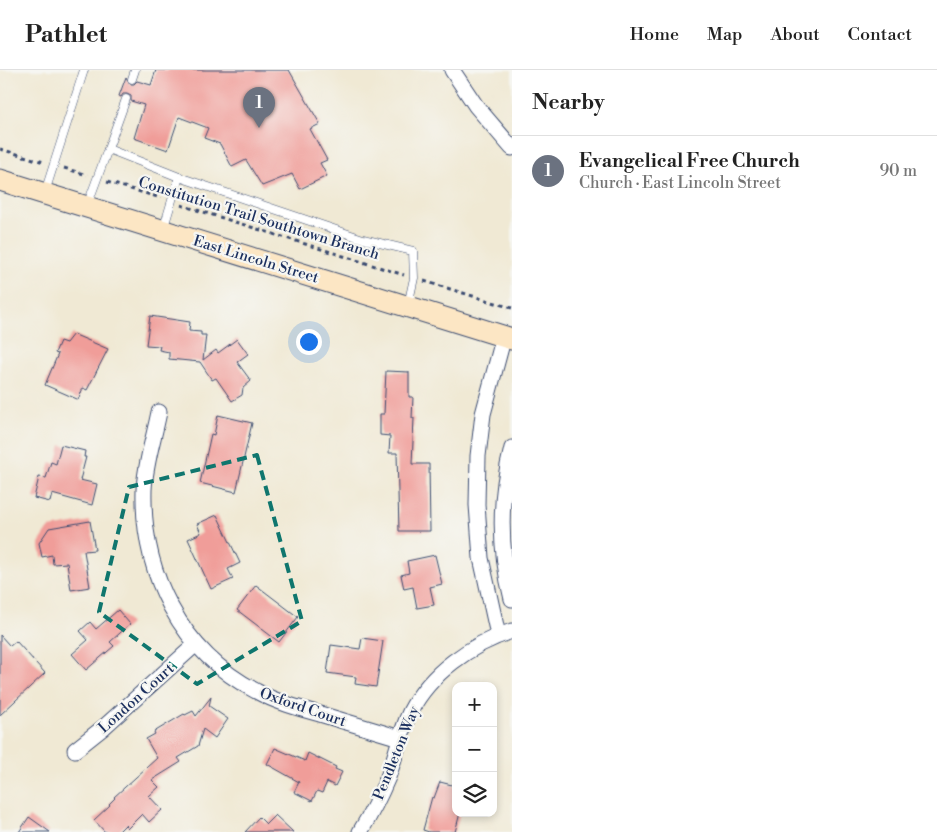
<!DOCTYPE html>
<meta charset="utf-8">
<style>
:root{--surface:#fff;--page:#f2f2f2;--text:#222;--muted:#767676;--line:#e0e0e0;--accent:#1f6fb2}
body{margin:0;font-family:"Libre Bodoni",serif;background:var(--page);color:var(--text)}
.controls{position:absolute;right:15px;bottom:15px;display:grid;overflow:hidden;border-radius:10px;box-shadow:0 2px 8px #0003}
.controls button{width:45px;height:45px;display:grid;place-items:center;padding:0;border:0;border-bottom:1px solid var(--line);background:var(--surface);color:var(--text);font:25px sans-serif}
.you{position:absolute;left:308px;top:271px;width:18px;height:18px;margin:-12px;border:4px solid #fff;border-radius:50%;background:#1a73e8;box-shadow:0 0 0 8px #1a73e833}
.badge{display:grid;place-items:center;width:32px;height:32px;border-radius:50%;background:var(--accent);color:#fff;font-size:16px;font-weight:700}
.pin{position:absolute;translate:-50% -41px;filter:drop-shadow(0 1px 2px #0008)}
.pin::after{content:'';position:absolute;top:26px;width:18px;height:15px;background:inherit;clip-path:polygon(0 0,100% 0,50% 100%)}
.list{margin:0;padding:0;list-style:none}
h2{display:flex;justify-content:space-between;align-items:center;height:65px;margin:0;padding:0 20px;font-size:21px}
h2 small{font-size:16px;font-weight:400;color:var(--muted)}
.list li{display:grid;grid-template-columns:32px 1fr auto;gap:15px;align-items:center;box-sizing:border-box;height:70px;padding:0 20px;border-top:1px solid var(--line)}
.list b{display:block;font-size:19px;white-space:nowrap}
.list p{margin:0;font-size:16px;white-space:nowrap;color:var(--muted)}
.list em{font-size:16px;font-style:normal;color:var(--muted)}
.icon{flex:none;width:28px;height:28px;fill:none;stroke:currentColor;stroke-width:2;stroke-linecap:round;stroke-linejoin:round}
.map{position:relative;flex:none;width:512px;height:762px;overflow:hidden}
header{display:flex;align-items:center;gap:30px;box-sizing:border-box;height:70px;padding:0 25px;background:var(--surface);border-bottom:1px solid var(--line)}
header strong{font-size:24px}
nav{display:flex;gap:28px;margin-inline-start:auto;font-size:18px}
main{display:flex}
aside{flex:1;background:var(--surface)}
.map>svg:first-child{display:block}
.building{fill:#f09d99}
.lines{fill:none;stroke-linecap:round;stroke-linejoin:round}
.service-casing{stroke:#3b4b70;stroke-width:9}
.minor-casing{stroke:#3b4b70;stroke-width:17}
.secondary-casing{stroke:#3b4b70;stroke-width:23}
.path{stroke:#3b4b70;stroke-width:3;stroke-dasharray:4 4;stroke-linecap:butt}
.service{stroke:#fff;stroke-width:8}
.minor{stroke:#fff;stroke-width:15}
.secondary{stroke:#fce6c4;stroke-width:21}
.marked{fill:none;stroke:#0f766e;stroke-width:4;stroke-dasharray:10 6;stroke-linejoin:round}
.labels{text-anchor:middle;stroke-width:4.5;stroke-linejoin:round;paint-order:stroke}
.street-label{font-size:15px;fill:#1b2f5e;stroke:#f6f6f2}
</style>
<header>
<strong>Pathlet</strong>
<nav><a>Home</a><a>Map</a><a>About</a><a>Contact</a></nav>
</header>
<main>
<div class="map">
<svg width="512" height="762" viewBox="0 0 512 762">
<rect width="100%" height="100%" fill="#f6f6f2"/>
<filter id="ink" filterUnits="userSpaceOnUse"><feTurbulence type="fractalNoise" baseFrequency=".02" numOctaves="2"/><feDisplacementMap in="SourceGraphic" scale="10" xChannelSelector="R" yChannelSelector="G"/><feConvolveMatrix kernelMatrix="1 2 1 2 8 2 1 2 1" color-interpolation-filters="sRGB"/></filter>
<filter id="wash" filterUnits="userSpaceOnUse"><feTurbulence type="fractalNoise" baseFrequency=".0096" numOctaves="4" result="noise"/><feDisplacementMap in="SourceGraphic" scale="20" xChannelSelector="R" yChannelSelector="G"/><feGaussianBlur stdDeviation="1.12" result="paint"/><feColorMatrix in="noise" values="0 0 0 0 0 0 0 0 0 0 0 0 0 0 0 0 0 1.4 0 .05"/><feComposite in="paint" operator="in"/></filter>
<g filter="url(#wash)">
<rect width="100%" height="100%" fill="#f0e9d4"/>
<g id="blocks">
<g class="building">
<path d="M 156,0 L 289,0 L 320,54 L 310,59 L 327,90 L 320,93 L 327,106 L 300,119 L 292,104 L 262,116 L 246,90 L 232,97 L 220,74 L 204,68 L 208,58 L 179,47 L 168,80 L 134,68 L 144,35 L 131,31 L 131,26 L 127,24 L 123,24 L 121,27 L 119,26 L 126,7 L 130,14 L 134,14 L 137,11 L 151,15 Z"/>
<path d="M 150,246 L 190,252 L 189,261 L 201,262 L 201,265 L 206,265 L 203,290 L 216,280 L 218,283 L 237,269 L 248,284 L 237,292 L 251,311 L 243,318 L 242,325 L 232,331 L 216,308 L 212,310 L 200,292 L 169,289 L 169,282 L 159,280 L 160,276 L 146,275 Z"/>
<path d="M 73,264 L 108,279 L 87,320 L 83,318 L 79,328 L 77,329 L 45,315 L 58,284 L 55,283 L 60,271 L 66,273 Z"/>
<path d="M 386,301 L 409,302 L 409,327 L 413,327 L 412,348 L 414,348 L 412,394 L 429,394 L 430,461 L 399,461 L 397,383 L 389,383 L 390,366 L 380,365 L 380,344 L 384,344 Z"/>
<path d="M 218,345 L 252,353 L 236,422 L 200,413 L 211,364 L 214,365 Z"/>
<path d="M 61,375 L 85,381 L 84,387 L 86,387 L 80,410 L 97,414 L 92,435 L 52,424 L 50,432 L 34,428 L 39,407 L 46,408 L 51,392 L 56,394 Z"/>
<path d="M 217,445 L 240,493 L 228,499 L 233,509 L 211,519 L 188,469 L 201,463 L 197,454 Z"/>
<path d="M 90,451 L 95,480 L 84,481 L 90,517 L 71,520 L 67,493 L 53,494 L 52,485 L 42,487 L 39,473 L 49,458 Z"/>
<path d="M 435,485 L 442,514 L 430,517 L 434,535 L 417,538 L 413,517 L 404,519 L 401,505 L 409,503 L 407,491 Z"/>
<path d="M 256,515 L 298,547 L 279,572 L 237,540 Z"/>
<path d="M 118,540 L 130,554 L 110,572 L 114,576 L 86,600 L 72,584 L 88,570 L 80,561 L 90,552 L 96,559 Z"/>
<path d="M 0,565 L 10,576 L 16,571 L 45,603 L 0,645 Z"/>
<path d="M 362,568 L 383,571 L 376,617 L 355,614 L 356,607 L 327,603 L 331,575 L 360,579 Z"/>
<path d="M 211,627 L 209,636 L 228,649 L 215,668 L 203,659 L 198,676 L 178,688 L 181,692 L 152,710 L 159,717 L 149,726 L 162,740 L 149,752 L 142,744 L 128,758 L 125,755 L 118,762 L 105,762 L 94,750 L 110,735 L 109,734 L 115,728 L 114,727 L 157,688 L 146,669 L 155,664 L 154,662 L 184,644 L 185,645 L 193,641 L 196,646 Z"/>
<path d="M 275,678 L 305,691 L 308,683 L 336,697 L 335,699 L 342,702 L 335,716 L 327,712 L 322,723 L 317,721 L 312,731 L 294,722 L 299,712 L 267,694 Z"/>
<path d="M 440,712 L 456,716 L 456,743 L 460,743 L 455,762 L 429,762 L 423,760 L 432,727 L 434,728 Z"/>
<path d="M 275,745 L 293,762 L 245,762 L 259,747 L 266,754 Z"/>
<path d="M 29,747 L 50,762 L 19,762 Z"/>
</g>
</g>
</g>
<g filter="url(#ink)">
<use href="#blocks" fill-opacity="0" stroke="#3b4b70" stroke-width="1"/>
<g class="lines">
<g class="service-casing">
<g id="service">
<path d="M 132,9 L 135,0"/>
<path d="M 126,29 L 108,79 L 179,107 L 363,169 L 413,181 L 414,208 L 408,235"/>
<path d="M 45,122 L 84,0"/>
<path d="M 87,136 L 108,79"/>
<path d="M 163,160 L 179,107"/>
</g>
</g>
<g class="minor-casing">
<g id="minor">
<path d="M 452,0 L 476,36 L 512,78"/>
<path d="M 159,342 C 154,368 145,394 144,420 C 142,504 181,582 256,621 C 276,632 298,638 320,644 C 347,652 373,660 400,668"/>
<path d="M 512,378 C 499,428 499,479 512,529"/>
<path d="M 498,565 L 481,488 L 477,435 L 478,386 L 483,344 L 504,266"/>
<path d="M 75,680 L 104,657 L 196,574"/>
<path d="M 360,762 C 371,744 380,726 388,707 C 396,686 400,663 410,642 C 430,603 471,574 512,561"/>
</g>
</g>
<g class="secondary-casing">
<path id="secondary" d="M 0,110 L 512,269"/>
</g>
<g class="path">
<path d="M 0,79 L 44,92"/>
<path d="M 64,98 L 87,105"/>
<path d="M 107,112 L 161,128"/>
<path d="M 181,135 L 404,205"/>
<path d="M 424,211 L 512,238"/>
</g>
<use href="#service" class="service"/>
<use href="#minor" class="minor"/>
<use href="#secondary" class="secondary"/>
</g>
</g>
<path class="marked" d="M 257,385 L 302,551 L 197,614 L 99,542 L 129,417 Z"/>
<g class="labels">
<g class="street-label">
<text transform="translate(259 148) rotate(17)" y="5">Constitution Trail Southtown Branch</text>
<text transform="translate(256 189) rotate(17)" y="5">East Lincoln Street</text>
<text transform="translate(136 628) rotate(-42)" y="5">London Court</text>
<text transform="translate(303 637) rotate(19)" y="5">Oxford Court</text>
<text transform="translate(396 683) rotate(-68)" y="5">Pendleton Way</text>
</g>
</g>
</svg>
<div class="controls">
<button>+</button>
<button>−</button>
<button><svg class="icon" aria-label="layers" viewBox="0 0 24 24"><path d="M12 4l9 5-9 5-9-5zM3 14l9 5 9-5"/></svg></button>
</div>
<div class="you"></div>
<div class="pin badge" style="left:259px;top:58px;background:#6b7280">1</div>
</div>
<aside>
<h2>Nearby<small></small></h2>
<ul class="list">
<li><span class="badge" style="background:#6b7280">1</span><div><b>Evangelical Free Church</b><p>Church · East Lincoln Street</p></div><em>90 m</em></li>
</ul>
</aside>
</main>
